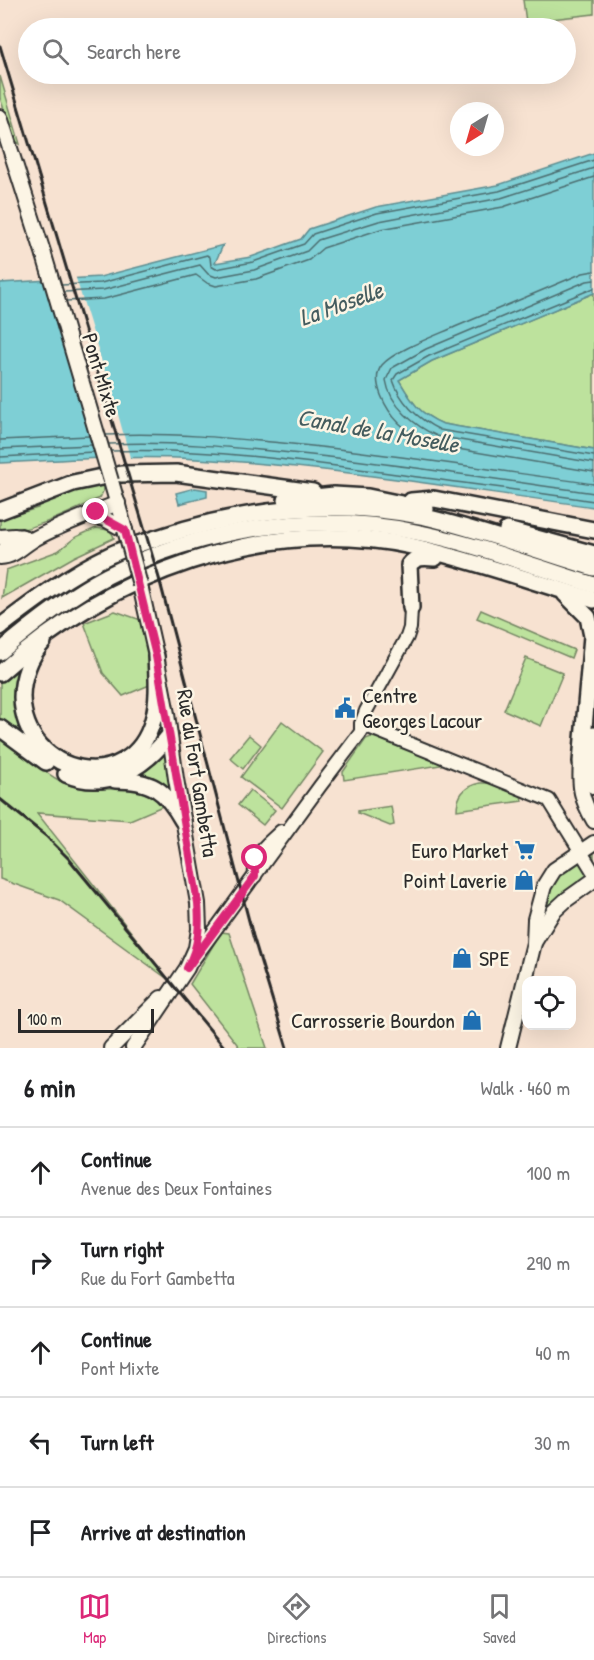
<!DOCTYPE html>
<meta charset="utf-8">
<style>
:root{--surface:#fff;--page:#f6f6f6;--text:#202124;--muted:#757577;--line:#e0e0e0;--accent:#db2777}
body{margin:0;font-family:"Patrick Hand",sans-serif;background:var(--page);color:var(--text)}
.controls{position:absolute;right:18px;bottom:18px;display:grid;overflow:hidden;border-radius:12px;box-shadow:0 6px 24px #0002}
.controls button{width:54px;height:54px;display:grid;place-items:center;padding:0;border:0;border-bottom:2px solid var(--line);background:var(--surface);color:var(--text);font:30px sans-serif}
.compass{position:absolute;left:450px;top:102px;width:54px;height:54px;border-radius:50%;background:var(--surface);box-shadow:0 6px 24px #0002;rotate:217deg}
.scale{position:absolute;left:18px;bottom:15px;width:136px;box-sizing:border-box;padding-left:6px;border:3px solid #2b2b2b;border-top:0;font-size:16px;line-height:21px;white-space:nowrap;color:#2b2b2b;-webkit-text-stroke:4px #fcf5e5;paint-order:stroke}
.stop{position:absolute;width:18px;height:18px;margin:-14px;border:4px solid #db2777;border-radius:50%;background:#fff}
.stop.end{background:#db2777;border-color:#fff;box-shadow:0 2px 6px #0008}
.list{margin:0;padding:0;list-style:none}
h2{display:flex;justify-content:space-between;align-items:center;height:78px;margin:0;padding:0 24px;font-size:26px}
h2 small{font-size:20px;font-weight:400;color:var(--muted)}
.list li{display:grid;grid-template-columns:39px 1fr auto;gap:18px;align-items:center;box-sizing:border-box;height:90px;padding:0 24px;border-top:2px solid var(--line)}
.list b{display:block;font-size:22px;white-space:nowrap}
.list p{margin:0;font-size:20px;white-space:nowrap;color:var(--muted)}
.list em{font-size:20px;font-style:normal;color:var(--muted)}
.icon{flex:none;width:33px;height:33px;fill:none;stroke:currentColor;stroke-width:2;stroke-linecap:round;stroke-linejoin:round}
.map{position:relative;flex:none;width:594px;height:1048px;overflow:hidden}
.search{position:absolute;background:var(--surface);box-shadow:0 6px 24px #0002;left:18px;right:18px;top:18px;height:66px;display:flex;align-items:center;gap:15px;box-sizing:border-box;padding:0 21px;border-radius:33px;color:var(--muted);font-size:22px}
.sheet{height:528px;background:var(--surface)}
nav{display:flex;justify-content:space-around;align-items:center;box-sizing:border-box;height:84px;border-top:2px solid var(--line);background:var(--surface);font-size:16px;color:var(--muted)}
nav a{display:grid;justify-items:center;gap:3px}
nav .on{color:var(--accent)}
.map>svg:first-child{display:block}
.green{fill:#bde29d;stroke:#748664;stroke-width:1.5}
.water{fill:#7ecfd5;stroke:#5d8d91;stroke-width:1.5}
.pier{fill:#f7e2d1}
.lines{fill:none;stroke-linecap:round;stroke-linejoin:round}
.shore{stroke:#4c6d6f;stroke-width:1.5}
.secondary-casing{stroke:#2b2b2b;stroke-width:16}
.primary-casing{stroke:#2b2b2b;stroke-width:18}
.highway-casing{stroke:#2b2b2b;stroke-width:20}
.secondary{stroke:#fcf5e5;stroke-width:12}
.primary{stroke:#fcf5e5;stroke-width:14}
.highway{stroke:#fcf5e5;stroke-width:15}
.rail{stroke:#2b2b2b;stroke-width:3}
.primary-bridge-casing{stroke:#2b2b2b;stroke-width:18;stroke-linecap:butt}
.primary-bridge{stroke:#fcf5e5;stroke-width:14}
.route{stroke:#db2777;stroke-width:8}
.labels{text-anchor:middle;stroke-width:5;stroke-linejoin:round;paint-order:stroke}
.street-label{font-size:22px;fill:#2b2b2b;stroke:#fcf5e5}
.poi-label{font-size:22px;fill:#2b2b2b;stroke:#fcf5e5;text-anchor:end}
.water-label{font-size:24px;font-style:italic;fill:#445c5e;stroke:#fcf5e5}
</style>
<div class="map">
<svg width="594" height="1048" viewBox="0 0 594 1048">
<rect width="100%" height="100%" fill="#f7e2d1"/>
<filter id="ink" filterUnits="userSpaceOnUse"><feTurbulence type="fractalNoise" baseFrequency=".0167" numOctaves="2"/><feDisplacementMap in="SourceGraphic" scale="12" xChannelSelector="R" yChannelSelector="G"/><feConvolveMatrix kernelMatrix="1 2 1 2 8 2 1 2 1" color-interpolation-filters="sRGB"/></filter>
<g filter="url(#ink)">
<g class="green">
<path d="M 523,0 L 594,0 L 594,14 L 526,22 Z"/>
<path d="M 0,76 L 20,144 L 15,141 L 0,98 Z"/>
<path d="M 594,293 L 594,450 L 443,424 C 418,413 412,402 399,380 L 432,361 Z"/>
<path d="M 103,478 L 104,489 L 100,498 C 68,513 36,530 0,533 L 0,519 L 38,508 L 38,500 Z"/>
<path d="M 96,528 C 104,529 112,529 114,538 L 74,557 L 2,598 L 6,570 L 58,551 L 76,537 Z"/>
<path d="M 481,610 L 574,650 L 571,658 L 477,618 Z"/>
<path d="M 115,611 L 141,620 L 151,664 L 152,684 L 123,696 L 103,673 L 84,623 Z"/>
<path d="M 526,658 L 563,673 L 541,726 L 504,710 Z"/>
<path d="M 24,659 L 17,697 L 26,738 L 0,721 L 0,681 Z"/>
<path d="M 282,721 L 323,752 L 282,808 L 241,777 Z"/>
<path d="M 249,735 L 261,745 L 243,769 L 230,758 Z"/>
<path d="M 0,737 C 24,751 46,778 72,786 C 104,796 137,777 165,805 L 130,820 L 37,813 L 169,980 L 59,900 L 0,879 Z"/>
<path d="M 371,737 L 378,738 L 440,763 L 441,765 L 344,780 L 343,772 L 366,739 Z"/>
<path d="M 166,747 L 172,794 L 130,776 Z"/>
<path d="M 480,783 L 491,783 L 521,795 L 522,801 L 457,810 C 457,795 465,786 480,783 Z"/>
<path d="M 250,790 L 275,810 L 263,825 L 238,805 Z"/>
<path d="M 391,806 L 394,825 L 390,826 L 358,813 L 358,811 Z"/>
<path d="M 594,843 L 594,880 L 553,912 L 535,919 L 548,877 Z"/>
<path d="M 221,932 L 229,933 L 267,1048 L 240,1048 L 190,984 Z"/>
</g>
<g class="water">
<path d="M 594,153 L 594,293 L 432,361 L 399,380 C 412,402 418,413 443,424 L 594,450 L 594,507 C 462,489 329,466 196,459 C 131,455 65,460 0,463 L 0,283 L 100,277 L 223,245 L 215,263 L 251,257 L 301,239 L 309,229 L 376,207 L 498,185 Z"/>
<path d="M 195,488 L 207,490 L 207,497 L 179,504 L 176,493 Z"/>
</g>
<path class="pier" d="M 75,275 L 116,407 L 131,461 L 101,461 L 45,276 Z"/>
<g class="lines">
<g class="shore">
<path d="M 594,271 L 583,273 C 541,291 498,309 455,327 C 437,335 394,351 382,365 C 369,381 387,411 399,423 C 409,433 421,439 434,445 L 594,472"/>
<path d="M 594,280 L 587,281 L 426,349 L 392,368 L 386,380 C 390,406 415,426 437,436 L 594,463"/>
<path d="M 61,285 L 101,283 L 207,255 L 210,257 L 211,266 L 216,269 L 253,262 L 304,244 L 313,234 L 377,213 L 499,191 L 594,160"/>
<path d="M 594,288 L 429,356 L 397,374 L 393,380 C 401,404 418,419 440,430 L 594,456"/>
<path d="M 64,292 L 103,290 L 200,265 L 208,274 L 216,277 L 254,270 L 307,251 L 318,240 L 379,221 L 501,198 L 594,168"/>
<path d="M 66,301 L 104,299 L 196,275 L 207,283 L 216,286 L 256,279 L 309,260 L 323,248 L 381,229 L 503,207 L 594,177"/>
<path d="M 106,435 C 168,432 231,438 292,444 C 393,454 493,470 594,484"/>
<path d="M 0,440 L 89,436"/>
<path d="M 109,444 C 169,441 231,447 291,453 C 392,463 493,479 594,493"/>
<path d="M 0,449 L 92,445"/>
<path d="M 111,451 C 206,448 302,461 396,474 C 462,483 528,491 594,501"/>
<path d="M 0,457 L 94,452"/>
</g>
<g class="secondary-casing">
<g id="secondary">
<path d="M 411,608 L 410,628 L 407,637 L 366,711 L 361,724 L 549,800 L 594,873"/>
<path d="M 255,876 C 253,851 265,847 281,831"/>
<path d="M 193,960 L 320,786 L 361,732 L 361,724"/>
</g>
</g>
<g class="primary-casing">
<g id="primary">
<path d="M 0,117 L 44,255"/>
<path d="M 111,481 L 125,530"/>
<path d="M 89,515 L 105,519 L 125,530"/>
<path d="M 0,537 L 14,536 L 26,538"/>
<path d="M 0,557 C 16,556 23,545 36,538 C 62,524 91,514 118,503"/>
<path d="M 581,762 C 579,787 581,799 594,821"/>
<path d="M 535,941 L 553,912 L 566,900 L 594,880"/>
<path d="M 111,1048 L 161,998"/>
<path d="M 133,1048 L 187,968 L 196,948 L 199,929 L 198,903 L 176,779 L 167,714 L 156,656 L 140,585"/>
<path d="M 508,1048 L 534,943 L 535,919 L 544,886 L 554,870 L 594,843"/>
</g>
</g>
<g class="highway-casing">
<g id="highway">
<path d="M 121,474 L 176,473 L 313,492"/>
<path d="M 286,500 L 334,495 L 368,497 L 426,509"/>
<path d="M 411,501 L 434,499 L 594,530"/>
<path d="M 0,511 L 73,483 L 111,475"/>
<path d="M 507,530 L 594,554"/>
<path d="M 0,554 L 21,537"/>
<path d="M 565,594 L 588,617 L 592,636 L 581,762"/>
<path d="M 411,608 L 409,565 C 416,556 424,557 435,558"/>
<path d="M 0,627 C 35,600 70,574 110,555 C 125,548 141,543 157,538 C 243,509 335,499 425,517 C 482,530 538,551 594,568"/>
<path d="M 43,642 C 30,656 22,678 22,697 C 24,778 132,798 153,720 C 159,700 157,677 156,656"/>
<path d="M 0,652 C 33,624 69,596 107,576 C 201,528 313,511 416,532 C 477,544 535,567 594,585"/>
<path d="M 0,673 C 110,574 263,515 411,546 C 473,560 533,582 594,600"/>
<path d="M 0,728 L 46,762"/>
<path d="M 594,735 L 591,776 L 594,786"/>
<path d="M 66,774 C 108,792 144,767 169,736"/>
<path d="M 115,780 C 151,780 165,789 183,821"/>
</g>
</g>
<use href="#secondary" class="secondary"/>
<use href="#primary" class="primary"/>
<use href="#highway" class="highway"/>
<g class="rail">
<path d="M 0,46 L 159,578 L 253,936 L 287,1048"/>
<path d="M 0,799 L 46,836 L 69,859 L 225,1048"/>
</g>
<g class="primary-bridge-casing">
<g id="primary-bridge">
<path d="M 44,255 L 111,481"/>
<path d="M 125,530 L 140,585"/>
</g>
</g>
<use href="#primary-bridge" class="primary-bridge"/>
</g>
</g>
<g class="lines" filter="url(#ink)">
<path class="route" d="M 96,512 L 89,515 L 105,519 L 125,530 L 156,656 L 198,903 C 200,927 199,946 187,968 L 255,876 L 255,858"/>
</g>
<defs>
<g id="civic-bare" transform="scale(1.62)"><path d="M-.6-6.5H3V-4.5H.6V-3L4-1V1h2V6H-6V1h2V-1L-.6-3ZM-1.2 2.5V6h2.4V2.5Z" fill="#1f6fb2" stroke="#fcf5e5" stroke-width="2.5" paint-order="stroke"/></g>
<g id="supermarket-bare" transform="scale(1.62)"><path d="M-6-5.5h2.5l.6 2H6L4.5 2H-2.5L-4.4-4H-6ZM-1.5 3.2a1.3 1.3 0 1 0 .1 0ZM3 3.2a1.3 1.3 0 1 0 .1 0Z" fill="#1f6fb2" stroke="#fcf5e5" stroke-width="2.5" paint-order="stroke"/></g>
<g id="shop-bare" transform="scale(1.62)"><path d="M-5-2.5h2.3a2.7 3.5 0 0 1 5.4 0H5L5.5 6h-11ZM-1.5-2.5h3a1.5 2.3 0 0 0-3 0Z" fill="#1f6fb2" stroke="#fcf5e5" stroke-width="2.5" paint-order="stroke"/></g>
</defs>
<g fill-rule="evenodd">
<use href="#civic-bare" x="345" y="708"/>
<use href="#supermarket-bare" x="525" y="850"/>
<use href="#shop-bare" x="524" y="880"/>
<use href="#shop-bare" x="462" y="958"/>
<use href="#shop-bare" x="472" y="1020"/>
</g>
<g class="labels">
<g class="street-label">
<text transform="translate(102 375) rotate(73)" y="8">Pont Mixte</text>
<text transform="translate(198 773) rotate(81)" y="8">Rue du Fort Gambetta</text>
</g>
<g class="poi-label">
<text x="362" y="703" text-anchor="start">Centre<tspan x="362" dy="25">Georges Lacour</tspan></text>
<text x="508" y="858">Euro Market</text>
<text x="507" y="888">Point Laverie</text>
<text x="479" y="966" text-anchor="start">SPE</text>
<text x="455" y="1028">Carrosserie Bourdon</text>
</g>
<g class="water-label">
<text transform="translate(341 304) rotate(-20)" y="8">La Moselle</text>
<text transform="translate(378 431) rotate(10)" y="8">Canal de la Moselle</text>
</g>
</g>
</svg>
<div class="controls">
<button><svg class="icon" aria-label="locate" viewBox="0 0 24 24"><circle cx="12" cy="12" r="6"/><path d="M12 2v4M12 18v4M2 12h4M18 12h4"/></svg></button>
</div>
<svg class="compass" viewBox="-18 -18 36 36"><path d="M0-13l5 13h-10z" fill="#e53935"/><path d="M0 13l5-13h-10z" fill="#757577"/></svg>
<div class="scale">100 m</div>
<div class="stop" style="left:255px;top:858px"></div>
<div class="stop end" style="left:96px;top:512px"></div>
<div class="search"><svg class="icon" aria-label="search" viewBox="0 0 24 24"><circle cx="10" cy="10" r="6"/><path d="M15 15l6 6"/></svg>Search here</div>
</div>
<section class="sheet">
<h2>6 min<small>Walk · 460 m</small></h2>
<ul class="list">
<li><svg class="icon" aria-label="ahead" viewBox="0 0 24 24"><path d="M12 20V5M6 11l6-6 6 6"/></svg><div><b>Continue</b><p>Avenue des Deux Fontaines</p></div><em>100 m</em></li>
<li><svg class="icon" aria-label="right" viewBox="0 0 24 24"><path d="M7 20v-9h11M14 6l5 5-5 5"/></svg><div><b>Turn right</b><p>Rue du Fort Gambetta</p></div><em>290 m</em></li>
<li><svg class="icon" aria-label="ahead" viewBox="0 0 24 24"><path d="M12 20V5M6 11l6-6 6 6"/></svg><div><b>Continue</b><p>Pont Mixte</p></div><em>40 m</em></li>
<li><svg class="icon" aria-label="left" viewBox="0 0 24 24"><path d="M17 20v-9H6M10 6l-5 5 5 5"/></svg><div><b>Turn left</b></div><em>30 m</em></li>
<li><svg class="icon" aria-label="arrive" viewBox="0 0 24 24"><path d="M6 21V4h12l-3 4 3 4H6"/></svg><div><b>Arrive at destination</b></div></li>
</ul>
</section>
<nav>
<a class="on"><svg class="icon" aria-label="map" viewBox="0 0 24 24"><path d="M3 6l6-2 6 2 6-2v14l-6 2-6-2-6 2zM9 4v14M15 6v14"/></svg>Map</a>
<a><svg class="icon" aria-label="directions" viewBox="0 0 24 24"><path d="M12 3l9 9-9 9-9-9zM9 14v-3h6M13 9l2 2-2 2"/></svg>Directions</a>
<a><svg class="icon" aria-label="saved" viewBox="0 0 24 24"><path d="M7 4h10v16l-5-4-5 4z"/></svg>Saved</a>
</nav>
